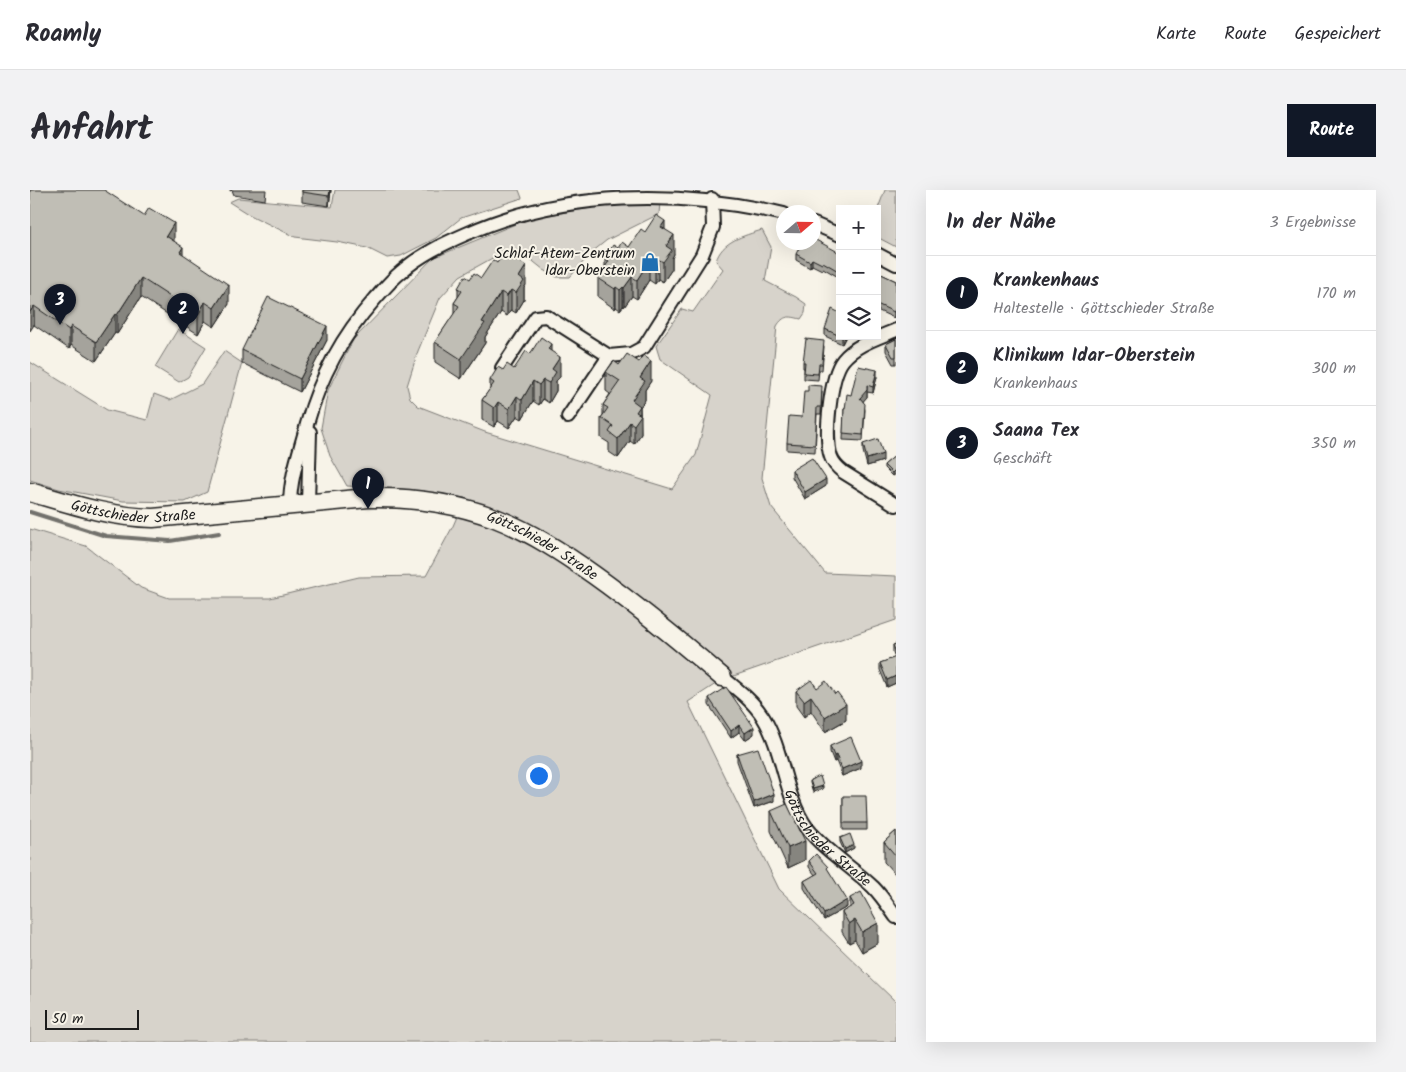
<!DOCTYPE html>
<html lang="de">
<meta charset="utf-8">
<style>
:root{--surface:#fff;--page:#f2f2f3;--text:#2b2b33;--muted:#7c7c81;--line:#e1e1e2;--accent:#111827}
body{margin:0;font-family:Kalam,sans-serif;background:var(--page);color:var(--text)}
.controls{position:absolute;right:15px;top:15px;display:grid;overflow:hidden;border-radius:0px;box-shadow:0 5px 20px #0002}
.controls button{width:45px;height:45px;display:grid;place-items:center;padding:0;border:0;border-bottom:1px solid var(--line);background:var(--surface);color:var(--text);font:25px sans-serif}
.compass{position:absolute;left:746px;top:15px;width:45px;height:45px;border-radius:50%;background:var(--surface);box-shadow:0 5px 20px #0002;rotate:70deg}
.scale{position:absolute;left:15px;bottom:12px;width:94px;box-sizing:border-box;padding-left:5px;border:2px solid #1c1c1c;border-top:0;font-size:14px;line-height:18px;white-space:nowrap;color:#1c1c1c;-webkit-text-stroke:4px #f7f3e8;paint-order:stroke}
.you{position:absolute;left:508px;top:585px;width:18px;height:18px;margin:-12px;border:4px solid #fff;border-radius:50%;background:#1a73e8;box-shadow:0 0 0 8px #1a73e833}
.badge{display:grid;place-items:center;width:32px;height:32px;border-radius:50%;background:var(--accent);color:#fff;font-size:16px;font-weight:700}
.pin{position:absolute;translate:-50% -41px;filter:drop-shadow(0 1px 2px #0008)}
.pin::after{content:'';position:absolute;top:26px;width:18px;height:15px;background:inherit;clip-path:polygon(0 0,100% 0,50% 100%)}
.list{margin:0;padding:0;list-style:none}
h2{display:flex;justify-content:space-between;align-items:center;height:65px;margin:0;padding:0 20px;font-size:21px}
h2 small{font-size:16px;font-weight:400;color:var(--muted)}
.list li{display:grid;grid-template-columns:32px 1fr auto;gap:15px;align-items:center;box-sizing:border-box;height:75px;padding:0 20px;border-top:1px solid var(--line)}
.list b{display:block;font-size:19px;white-space:nowrap}
.list p{margin:0;font-size:16px;white-space:nowrap;color:var(--muted)}
.list em{font-size:16px;font-style:normal;color:var(--muted)}
.icon{flex:none;width:28px;height:28px;fill:none;stroke:currentColor;stroke-width:2;stroke-linecap:round;stroke-linejoin:round}
.map{position:relative;flex:none;width:866px;height:852px;overflow:hidden;border-radius:0px}
header{display:flex;align-items:center;gap:30px;box-sizing:border-box;height:70px;padding:0 25px;background:var(--surface);border-bottom:1px solid var(--line)}
header strong{font-size:24px}
nav{display:flex;gap:28px;margin-inline-start:auto;font-size:18px}
.intro{display:flex;align-items:center;justify-content:space-between;box-sizing:border-box;height:120px;padding:0 30px}
h1{margin:0;font-size:35px}
.button{padding:12px 22px;border-radius:0px;background:var(--accent);color:#fff;font-size:18px;font-weight:700}
main{display:flex;gap:30px;padding:0 30px}
aside{flex:1;background:var(--surface);border-radius:0px;box-shadow:0 5px 20px #0002}
.map>svg:first-child{display:block}
.green{fill:#d7d3cb;stroke:#7a7874}
.lines{fill:none;stroke-linecap:round;stroke-linejoin:round}
.stream{stroke:#72716c;stroke-width:4}
.street-casing{stroke:#1c1c1c;stroke-width:16}
.secondary-casing{stroke:#1c1c1c;stroke-width:21}
.street{stroke:#f7f3e8;stroke-width:12}
.secondary{stroke:#f7f3e8;stroke-width:18}
.wall{fill:#a5a39c;stroke:#1c1c1c}
.shaded-wall{fill:#86857f;stroke:#1c1c1c}
.building{fill:#c0beb5;stroke:#1c1c1c}
.labels{text-anchor:middle;stroke-width:4;stroke-linejoin:round;paint-order:stroke}
.poi-label{font-size:15px;fill:#1c1c1c;stroke:#f7f3e8;text-anchor:end}
.street-label{font-size:15px;fill:#1c1c1c;stroke:#f7f3e8}
</style>
<header>
<strong>Roamly</strong>
<nav><a>Karte</a><a>Route</a><a>Gespeichert</a></nav>
</header>
<div class="intro"><h1>Anfahrt</h1><a class="button">Route</a></div>
<main>
<div class="map">
<svg width="866" height="852" viewBox="0 0 866 852">
<rect width="100%" height="100%" fill="#f7f3e8"/>
<filter id="ink" filterUnits="userSpaceOnUse"><feTurbulence type="fractalNoise" baseFrequency=".02" numOctaves="2"/><feDisplacementMap in="SourceGraphic" scale="10" xChannelSelector="R" yChannelSelector="G"/><feConvolveMatrix kernelMatrix="1 2 1 2 8 2 1 2 1" color-interpolation-filters="sRGB"/></filter>
<g filter="url(#ink)">
<g class="green">
<path d="M 305,0 L 489,0 L 492,8 L 431,28 L 406,48 L 371,66 L 357,68 L 337,58 L 307,52 L 265,47 L 218,24 L 199,12 L 208,8 L 302,17 Z"/>
<path d="M 855,0 L 866,0 L 866,57 L 847,47 L 847,21 Z"/>
<path d="M 630,13 L 629,24 L 577,50 L 562,62 L 540,87 L 527,87 L 514,80 L 489,60 L 475,61 L 430,86 L 410,108 L 388,161 L 377,196 L 380,208 L 388,216 L 455,242 L 642,299 L 666,265 L 682,205 L 630,169 L 626,156 L 652,119 L 663,122 L 693,79 L 686,71 C 692,51 713,46 732,40 L 741,57 L 735,91 L 766,107 L 776,114 L 775,123 L 771,129 C 759,126 754,125 747,136 L 732,288 L 741,317 L 795,383 L 866,386 L 866,430 L 692,490 L 658,512 L 749,699 L 866,812 L 866,852 L 0,852 L 0,339 L 56,356 L 111,398 L 139,408 L 240,408 L 329,387 L 396,386 L 423,336 L 435,308 L 372,299 L 317,296 L 300,266 L 291,238 L 298,200 L 323,150 L 403,68 L 500,28 L 580,15 Z"/>
<path d="M 148,139 L 176,157 L 158,187 L 149,192 L 125,177 Z"/>
<path d="M 194,161 L 212,173 L 177,302 L 155,312 L 93,311 L 29,299 L 0,290 L 0,172 L 77,220 L 117,230 L 124,204 L 140,210 L 172,194 Z"/>
</g>
<g class="lines">
<path class="stream" d="M 0,322 L 76,346 L 140,351 L 189,343"/>
<g class="street-casing">
<g id="street">
<path d="M 784,34 L 810,45"/>
<path d="M 847,64 L 866,74"/>
<path d="M 866,140 C 848,148 826,154 813,170 C 800,186 794,248 801,267 C 803,273 808,278 813,282 L 866,315"/>
<path d="M 472,178 L 506,127 L 516,126 L 579,166 L 601,164 L 614,157 L 672,65 L 683,37 L 682,9"/>
<path d="M 538,227 L 579,166"/>
<path d="M 278,313 L 280,242"/>
<path d="M 260,315 C 260,287 270,261 277,234 C 290,187 312,146 345,109 C 353,100 361,90 371,82 C 390,65 413,54 436,44 C 534,0 650,0 754,24"/>
<path id="s1" d="M 692,487 C 707,499 723,511 733,527 C 754,561 754,606 777,638 C 795,661 822,677 843,697 C 852,706 859,717 866,727"/>
</g>
</g>
<g class="secondary-casing">
<g id="secondary">
<path id="s2" d="M 0,302 C 41,314 80,327 123,328 L 338,308 C 381,307 425,313 465,328 C 501,342 533,363 564,385 C 609,417 651,452 692,487"/>
</g>
</g>
<use href="#street" class="street"/>
<use href="#secondary" class="secondary"/>
</g>
<g class="wall">
<path d="M 0,0 L 144,51 L 153,65 L 199,114 L 184,137 L 175,131 L 168,144 L 111,107 L 87,144 L 85,143 L 66,171 L 41,155 L 39,159 L 4,135 Z"/>
<path d="M 200,0 L 236,0 L 235,10 L 204,5 L 202,0 L 200,1 Z"/>
<path d="M 272,0 L 301,0 L 299,16 L 272,12 Z"/>
<path d="M 635,39 L 644,64 L 642,68 L 642,79 L 633,92 L 628,89 L 625,94 L 619,90 L 607,109 L 602,106 L 594,117 L 593,116 L 590,120 L 586,117 L 585,119 L 568,107 L 568,88 L 575,77 L 575,68 L 588,58 L 599,57 Z"/>
<path d="M 810,63 L 810,88 L 793,78 L 792,80 L 782,75 L 780,78 L 766,70 L 766,64 Z"/>
<path d="M 847,82 L 866,91 L 866,124 L 864,128 L 847,120 Z"/>
<path d="M 451,88 L 496,95 L 494,98 L 494,110 L 486,123 L 481,120 L 477,126 L 471,122 L 455,147 L 455,153 L 431,189 L 405,172 L 405,152 L 424,124 L 424,113 L 428,107 L 428,98 L 440,89 Z"/>
<path d="M 795,139 L 816,146 L 812,154 L 795,146 Z"/>
<path d="M 866,149 L 866,174 L 863,174 L 856,161 L 856,154 Z"/>
<path d="M 297,150 L 270,202 L 212,173 L 212,160 Z"/>
<path d="M 794,157 L 792,180 L 789,180 L 788,190 L 774,189 L 774,178 L 773,178 L 773,172 Z"/>
<path d="M 521,162 L 530,187 L 526,191 L 526,201 L 519,213 L 513,209 L 509,215 L 503,211 L 492,229 L 487,226 L 479,238 L 468,231 L 464,237 L 452,230 L 452,210 L 460,199 L 460,190 L 484,179 L 500,164 Z"/>
<path d="M 589,175 L 621,191 L 615,200 L 615,210 L 610,217 L 611,244 L 604,254 L 600,251 L 588,268 L 579,262 L 579,253 L 571,248 L 571,228 L 573,225 L 573,215 L 580,204 L 576,201 L 576,182 Z"/>
<path d="M 847,187 L 843,203 L 837,202 L 837,207 L 833,211 L 835,220 L 833,251 L 813,250 L 814,219 L 815,219 L 821,205 Z"/>
<path d="M 792,202 L 791,224 L 787,224 L 785,262 L 757,260 L 757,253 L 772,227 Z"/>
<path d="M 833,254 L 853,271 L 837,276 L 833,261 Z"/>
<path d="M 866,265 L 866,283 L 862,286 L 854,278 L 854,275 Z"/>
<path d="M 762,280 L 796,296 L 775,309 L 762,287 Z"/>
<path d="M 866,454 L 866,493 L 857,497 L 850,480 L 850,473 L 865,468 L 863,462 L 863,455 Z"/>
<path d="M 787,498 L 816,530 L 795,542 L 781,521 L 774,527 L 766,516 L 766,501 Z"/>
<path d="M 679,508 L 724,544 L 715,550 L 709,542 L 701,548 L 679,515 Z"/>
<path d="M 800,556 L 831,578 L 812,586 L 806,571 L 804,572 L 800,562 Z"/>
<path d="M 707,564 L 744,611 L 724,618 L 707,571 Z"/>
<path d="M 780,590 L 793,599 L 783,602 L 780,593 Z"/>
<path d="M 813,606 L 837,633 L 837,640 L 813,640 Z"/>
<path d="M 741,621 L 775,670 L 758,678 L 741,641 Z"/>
<path d="M 866,641 L 866,685 L 854,672 L 854,652 Z"/>
<path d="M 810,648 L 824,658 L 815,663 L 810,652 Z"/>
<path d="M 779,671 L 798,680 L 817,717 L 794,730 L 774,698 L 774,691 L 785,685 L 779,677 Z"/>
<path d="M 820,708 L 848,753 L 832,762 L 825,750 L 819,753 L 812,742 L 812,722 L 820,718 Z"/>
</g>
<g class="shaded-wall">
<path d="M 300,0 L 301,0 L 299,16 L 299,6 Z"/>
<path d="M 635,31 L 635,51 L 631,37 Z"/>
<path d="M 144,33 L 144,52 L 136,46 Z"/>
<path d="M 644,45 L 644,64 L 642,68 L 642,79 L 633,92 L 633,72 L 636,56 Z"/>
<path d="M 153,57 L 153,76 L 150,62 Z"/>
<path d="M 628,69 L 628,89 L 625,94 L 625,75 Z"/>
<path d="M 782,69 L 782,75 L 780,78 L 780,72 Z"/>
<path d="M 619,71 L 619,90 L 607,109 L 607,90 Z"/>
<path d="M 496,76 L 496,95 L 494,98 L 494,110 L 486,123 L 486,103 L 489,87 Z"/>
<path d="M 602,87 L 602,106 L 594,117 L 594,98 Z"/>
<path d="M 111,88 L 111,107 L 87,144 L 87,125 Z"/>
<path d="M 199,95 L 199,114 L 184,137 L 184,118 Z"/>
<path d="M 586,97 L 586,117 L 585,119 L 585,99 Z"/>
<path d="M 593,97 L 593,116 L 590,120 L 590,100 Z"/>
<path d="M 481,100 L 481,120 L 477,126 L 477,106 Z"/>
<path d="M 471,102 L 471,122 L 455,147 L 455,153 L 431,189 L 431,169 L 452,132 Z"/>
<path d="M 175,112 L 175,131 L 168,144 L 168,125 Z"/>
<path d="M 4,116 L 4,135 L 0,141 L 0,122 Z"/>
<path d="M 866,118 L 866,124 L 864,128 L 864,122 Z"/>
<path d="M 85,124 L 85,143 L 66,171 L 66,152 Z"/>
<path d="M 41,136 L 41,155 L 39,159 L 39,140 Z"/>
<path d="M 297,136 L 297,150 L 270,202 L 270,189 Z"/>
<path d="M 812,146 L 816,146 L 812,154 Z"/>
<path d="M 521,154 L 521,173 L 518,159 Z"/>
<path d="M 530,167 L 530,187 L 526,191 L 526,201 L 519,213 L 519,193 L 522,179 Z"/>
<path d="M 621,171 L 621,191 L 615,200 L 615,210 L 610,217 L 610,226 L 611,225 L 611,244 L 604,254 L 604,235 L 602,210 L 610,188 Z"/>
<path d="M 847,180 L 847,187 L 843,203 L 843,197 Z"/>
<path d="M 513,190 L 513,209 L 509,215 L 509,195 Z"/>
<path d="M 503,191 L 503,211 L 492,229 L 492,210 Z"/>
<path d="M 837,195 L 837,207 L 830,215 L 830,208 Z"/>
<path d="M 487,206 L 487,226 L 479,238 L 479,219 Z"/>
<path d="M 468,212 L 468,231 L 464,237 L 464,218 Z"/>
<path d="M 600,232 L 600,251 L 588,268 L 588,249 Z"/>
<path d="M 853,264 L 853,271 L 837,276 L 837,269 Z"/>
<path d="M 866,279 L 866,283 L 862,286 L 862,283 Z"/>
<path d="M 796,289 L 796,296 L 775,309 L 775,302 Z"/>
<path d="M 866,486 L 866,493 L 857,497 L 857,490 Z"/>
<path d="M 781,506 L 781,521 L 774,527 L 774,511 Z"/>
<path d="M 816,514 L 816,530 L 795,542 L 795,527 Z"/>
<path d="M 709,535 L 709,542 L 701,548 L 701,541 Z"/>
<path d="M 724,537 L 724,544 L 715,550 L 715,543 Z"/>
<path d="M 806,565 L 806,571 L 804,572 L 804,566 Z"/>
<path d="M 831,571 L 831,578 L 812,586 L 812,579 Z"/>
<path d="M 793,596 L 793,599 L 783,602 L 783,599 Z"/>
<path d="M 744,604 L 744,611 L 724,618 L 724,612 Z"/>
<path d="M 775,651 L 775,670 L 758,678 L 758,658 Z"/>
<path d="M 824,655 L 824,658 L 815,663 L 815,659 Z"/>
<path d="M 817,710 L 817,717 L 794,730 L 794,724 Z"/>
<path d="M 825,730 L 825,750 L 819,753 L 819,734 Z"/>
<path d="M 848,733 L 848,753 L 832,762 L 832,742 Z"/>
</g>
<g class="building">
<path d="M 0,0 L 74,0 L 114,26 L 119,18 L 144,33 L 136,46 L 153,57 L 150,62 L 199,95 L 184,118 L 175,112 L 168,125 L 111,88 L 87,125 L 85,124 L 66,152 L 41,136 L 39,140 L 4,116 L 0,122 Z"/>
<path d="M 272,0 L 300,0 L 299,6 L 272,2 Z"/>
<path d="M 626,25 L 635,31 L 631,37 L 644,45 L 636,56 L 642,60 L 633,72 L 628,69 L 625,75 L 619,71 L 607,90 L 602,87 L 594,98 L 593,97 L 590,100 L 586,97 L 585,99 L 568,88 L 579,71 L 575,68 L 583,55 L 588,58 L 592,52 L 599,57 L 611,39 L 615,42 Z"/>
<path d="M 784,49 L 810,63 L 810,82 L 793,72 L 792,74 L 782,69 L 780,72 L 766,64 L 772,52 L 784,52 Z"/>
<path d="M 475,62 L 496,76 L 489,87 L 494,91 L 486,103 L 481,100 L 477,106 L 471,102 L 452,132 L 455,133 L 431,169 L 405,152 L 429,116 L 424,113 L 432,101 L 428,98 L 435,86 L 440,89 L 444,83 L 451,88 L 463,70 L 467,73 Z"/>
<path d="M 847,82 L 866,91 L 866,118 L 864,122 L 847,114 Z"/>
<path d="M 238,107 L 297,136 L 270,189 L 212,160 Z"/>
<path d="M 802,119 L 810,123 L 810,146 L 812,146 L 812,147 L 795,139 Z"/>
<path d="M 511,147 L 521,154 L 518,159 L 530,167 L 522,179 L 526,182 L 519,193 L 513,190 L 509,195 L 503,191 L 492,210 L 487,206 L 479,219 L 468,212 L 464,218 L 452,210 L 464,193 L 460,190 L 468,177 L 473,180 L 477,174 L 484,179 L 496,161 L 500,164 Z"/>
<path d="M 776,149 L 794,151 L 792,174 L 789,174 L 788,184 L 774,183 L 775,172 L 773,172 Z"/>
<path d="M 866,149 L 866,167 L 863,167 L 856,154 Z"/>
<path d="M 597,164 L 609,172 L 613,165 L 621,171 L 610,188 L 615,191 L 602,210 L 610,216 L 606,222 L 611,225 L 604,235 L 600,232 L 588,249 L 579,242 L 583,236 L 571,228 L 578,218 L 573,215 L 590,191 L 576,182 L 584,171 L 589,175 Z"/>
<path d="M 828,176 L 847,180 L 843,197 L 837,195 L 837,200 L 830,208 L 835,214 L 833,245 L 813,243 L 814,219 L 815,219 L 817,204 L 821,205 Z"/>
<path d="M 778,195 L 792,196 L 791,217 L 787,217 L 785,255 L 757,253 L 759,226 L 772,227 L 774,201 L 778,201 Z"/>
<path d="M 848,249 L 853,264 L 837,269 L 833,254 Z"/>
<path d="M 866,265 L 866,279 L 862,283 L 854,275 Z"/>
<path d="M 782,268 L 796,289 L 775,302 L 762,280 Z"/>
<path d="M 866,454 L 866,464 L 863,455 Z"/>
<path d="M 866,467 L 866,486 L 857,490 L 850,473 Z"/>
<path d="M 781,490 L 787,498 L 796,491 L 805,504 L 807,502 L 816,514 L 795,527 L 781,506 L 774,511 L 766,501 Z"/>
<path d="M 696,497 L 724,537 L 715,543 L 709,535 L 701,541 L 679,508 Z"/>
<path d="M 821,547 L 831,571 L 812,579 L 806,565 L 804,566 L 800,556 Z"/>
<path d="M 728,558 L 744,604 L 724,612 L 707,564 Z"/>
<path d="M 790,586 L 793,596 L 783,599 L 780,590 Z"/>
<path d="M 813,606 L 836,606 L 837,633 L 813,633 Z"/>
<path d="M 757,614 L 775,651 L 758,658 L 741,621 Z"/>
<path d="M 866,641 L 866,666 L 854,652 Z"/>
<path d="M 820,644 L 824,655 L 815,659 L 810,648 Z"/>
<path d="M 786,664 L 798,677 L 797,678 L 817,710 L 794,724 L 774,691 L 788,683 L 779,671 Z"/>
<path d="M 831,702 L 848,733 L 832,742 L 825,730 L 819,734 L 812,722 L 824,715 L 820,708 Z"/>
</g>
</g>
<defs>
<g id="shop-bare" transform="scale(1.5)"><path d="M-5-2.5h2.3a2.7 3.5 0 0 1 5.4 0H5L5.5 6h-11ZM-1.5-2.5h3a1.5 2.3 0 0 0-3 0Z" fill="#1f6fb2" stroke="#f7f3e8" stroke-width="2.5" paint-order="stroke"/></g>
</defs>
<g fill-rule="evenodd">
<use href="#shop-bare" x="620" y="72"/>
</g>
<g class="labels">
<g class="poi-label">
<text x="605" y="68">Schlaf-Atem-Zentrum<tspan x="605" dy="17">Idar-Oberstein</tspan></text>
</g>
<g class="street-label">
<text dy="5" stroke="none"><textPath href="#s2" startOffset="106">Göttschieder Straße</textPath></text>
<text dy="5" stroke="none"><textPath href="#s2" startOffset="526">Göttschieder Straße</textPath></text>
<text dy="5" stroke="none"><textPath href="#s1" startOffset="198">Göttschieder Straße</textPath></text>
</g>
</g>
</svg>
<div class="controls">
<button>+</button>
<button>−</button>
<button><svg class="icon" aria-label="layers" viewBox="0 0 24 24"><path d="M12 4l9 5-9 5-9-5zM3 14l9 5 9-5"/></svg></button>
</div>
<svg class="compass" viewBox="-18 -18 36 36"><path d="M0-13l5 13h-10z" fill="#e53935"/><path d="M0 13l5-13h-10z" fill="#7c7c81"/></svg>
<div class="scale">50 m</div>
<div class="you"></div>
<div class="pin badge" style="left:338px;top:319px">1</div>
<div class="pin badge" style="left:153px;top:144px">2</div>
<div class="pin badge" style="left:30px;top:135px">3</div>
</div>
<aside>
<h2>In der Nähe<small>3 Ergebnisse</small></h2>
<ul class="list">
<li><span class="badge">1</span><div><b>Krankenhaus</b><p>Haltestelle · Göttschieder Straße</p></div><em>170 m</em></li>
<li><span class="badge">2</span><div><b>Klinikum Idar-Oberstein</b><p>Krankenhaus</p></div><em>300 m</em></li>
<li><span class="badge">3</span><div><b>Saana Tex</b><p>Geschäft</p></div><em>350 m</em></li>
</ul>
</aside>
</main>
